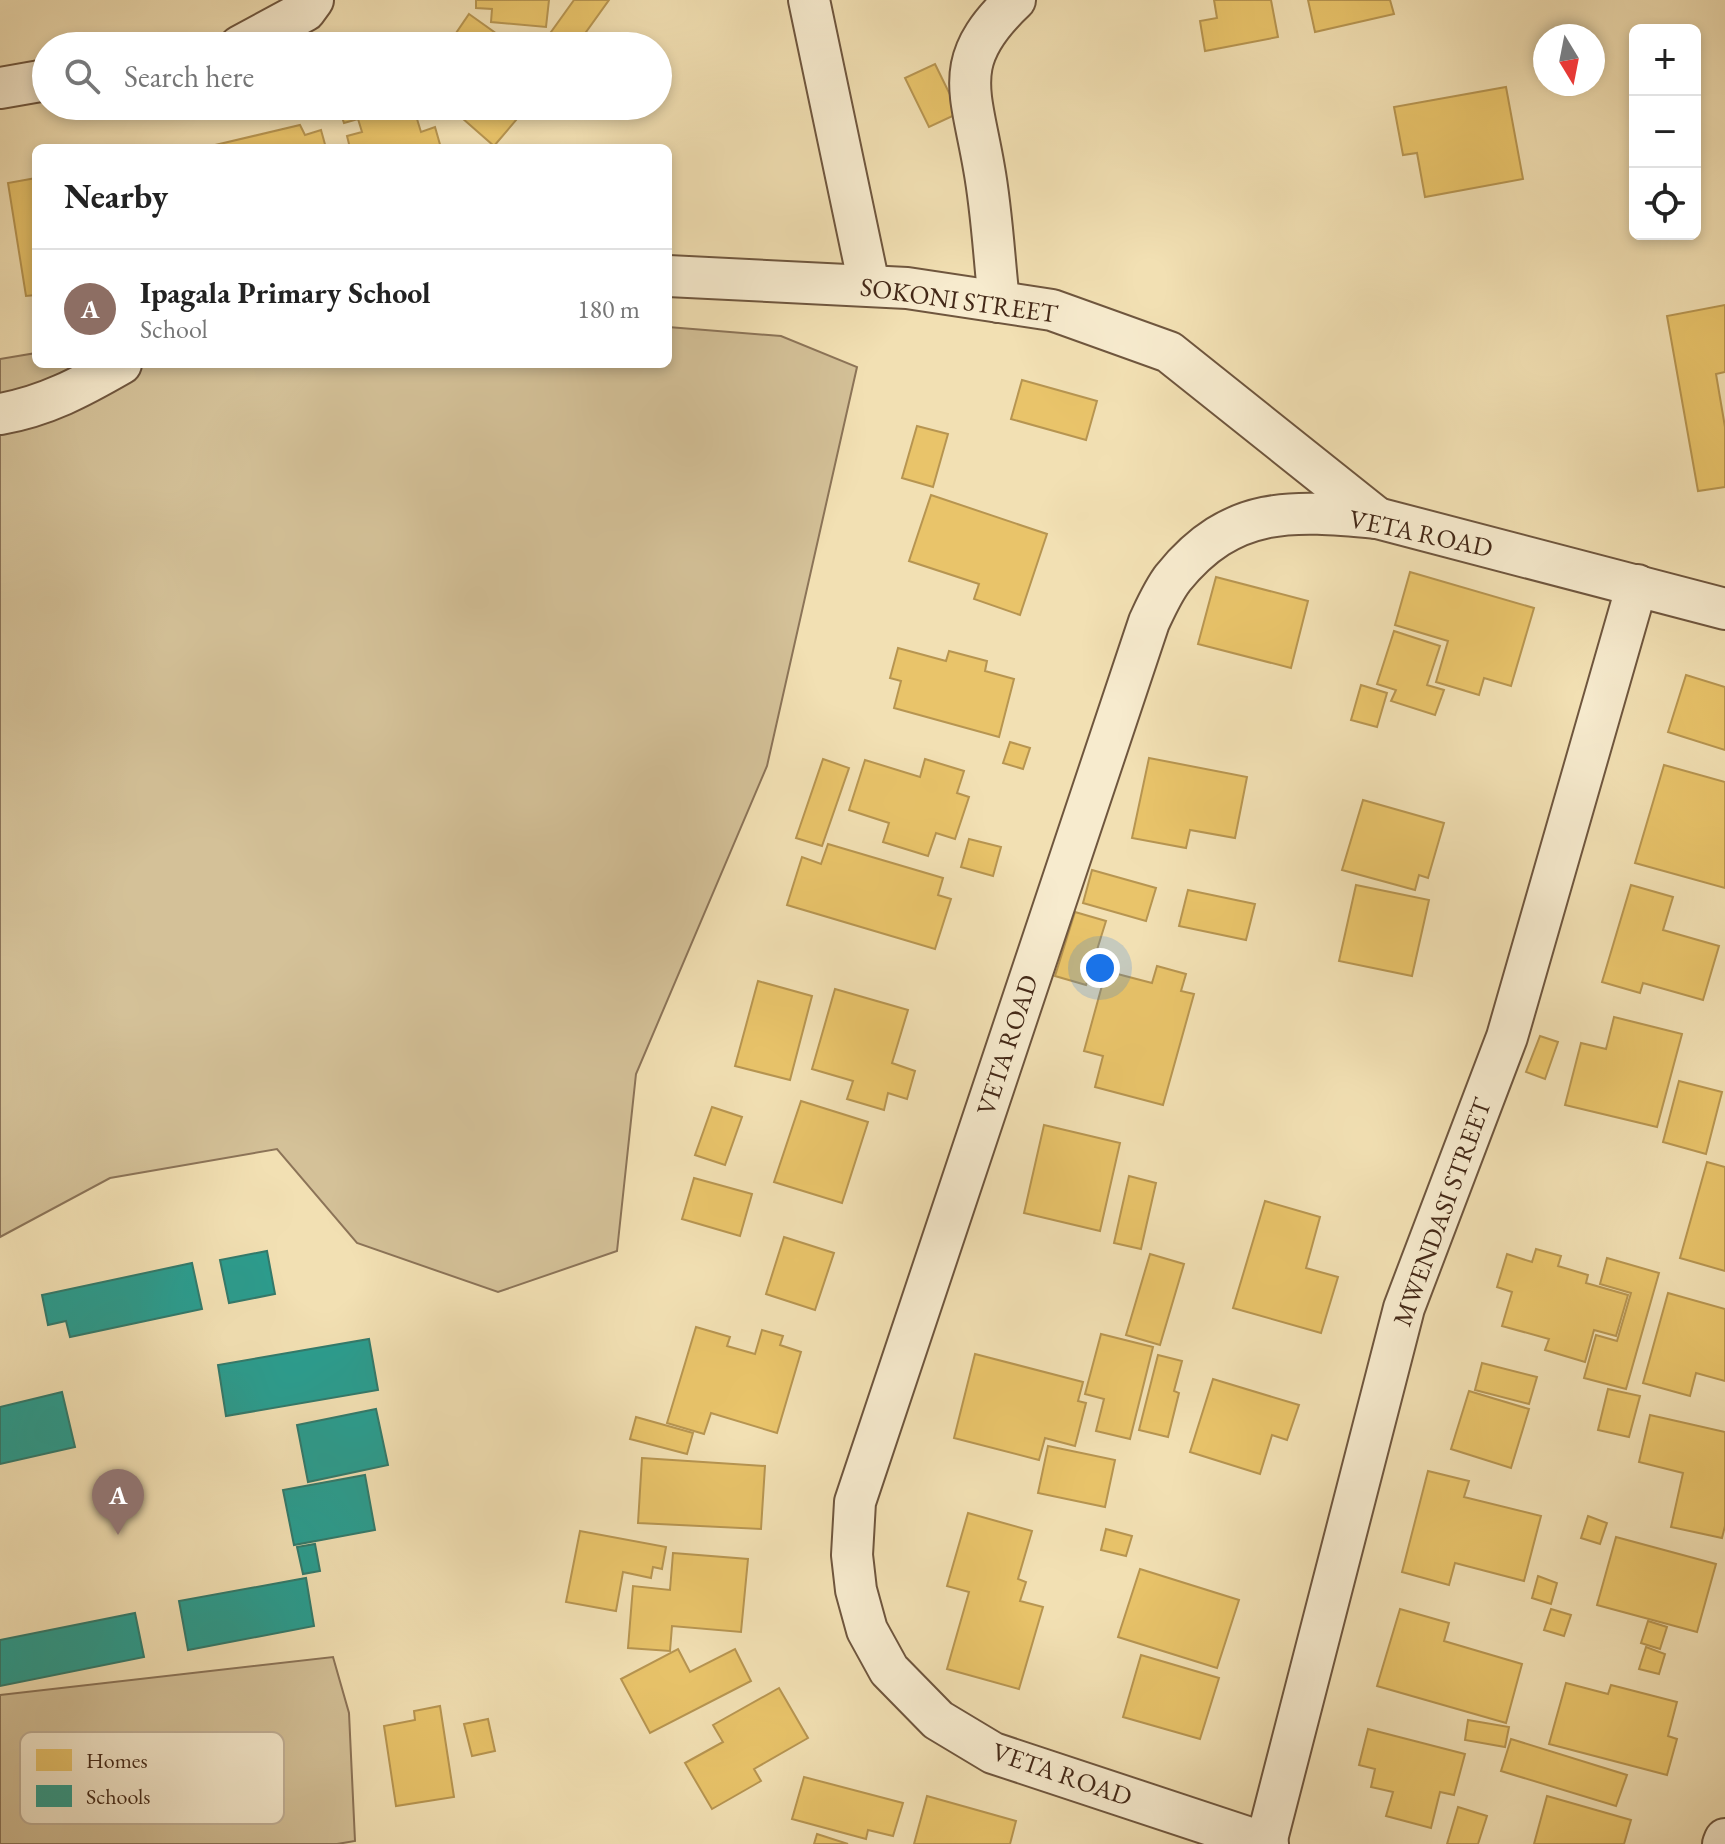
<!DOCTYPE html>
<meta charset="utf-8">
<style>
:root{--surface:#fff;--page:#f6f6f6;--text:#222;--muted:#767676;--line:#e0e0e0;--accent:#8f2418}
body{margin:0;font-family:"EB Garamond",serif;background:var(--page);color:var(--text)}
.controls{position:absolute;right:24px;top:24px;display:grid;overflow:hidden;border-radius:12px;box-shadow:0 4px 12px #0003}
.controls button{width:72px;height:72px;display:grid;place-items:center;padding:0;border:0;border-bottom:2px solid var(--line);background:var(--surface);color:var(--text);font:40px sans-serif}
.compass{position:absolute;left:1533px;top:24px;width:72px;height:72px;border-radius:50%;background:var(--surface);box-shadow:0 4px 12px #0003;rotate:170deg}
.you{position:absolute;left:1100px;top:968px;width:28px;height:28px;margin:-20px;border:6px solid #fff;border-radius:50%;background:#1a73e8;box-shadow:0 0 0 12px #1a73e833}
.badge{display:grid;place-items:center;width:52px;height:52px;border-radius:50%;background:var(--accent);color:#fff;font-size:26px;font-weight:700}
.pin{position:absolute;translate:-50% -66px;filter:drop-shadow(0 2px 4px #0008)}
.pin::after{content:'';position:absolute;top:42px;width:28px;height:24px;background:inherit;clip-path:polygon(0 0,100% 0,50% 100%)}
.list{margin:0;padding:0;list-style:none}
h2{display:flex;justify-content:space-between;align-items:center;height:104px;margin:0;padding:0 32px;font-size:34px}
h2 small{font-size:26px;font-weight:400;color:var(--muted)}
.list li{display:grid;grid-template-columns:52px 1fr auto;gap:24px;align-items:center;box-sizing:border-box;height:120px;padding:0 32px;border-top:2px solid var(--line)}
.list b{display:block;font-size:30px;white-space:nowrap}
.list p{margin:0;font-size:26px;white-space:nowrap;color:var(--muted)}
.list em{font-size:26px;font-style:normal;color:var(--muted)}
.icon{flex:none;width:44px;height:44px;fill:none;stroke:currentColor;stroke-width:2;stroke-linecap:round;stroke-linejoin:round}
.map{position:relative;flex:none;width:1725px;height:1844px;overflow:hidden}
.search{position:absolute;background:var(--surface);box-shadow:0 4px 12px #0003;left:32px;top:32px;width:640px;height:88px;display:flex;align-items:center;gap:20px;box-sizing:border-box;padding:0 28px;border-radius:44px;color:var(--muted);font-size:30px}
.panel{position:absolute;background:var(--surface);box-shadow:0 4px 12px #0003;left:32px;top:144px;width:640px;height:224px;border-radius:12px}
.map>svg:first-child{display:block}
.green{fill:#d4c198;stroke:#8c7458;stroke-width:2}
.homes{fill:#e9c46a;stroke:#b79551;stroke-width:2}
.schools{fill:#2a9d8f;stroke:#327a6b;stroke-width:2}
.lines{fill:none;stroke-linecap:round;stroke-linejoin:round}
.street-casing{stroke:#6f563e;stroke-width:44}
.street{stroke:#f7ebce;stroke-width:40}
.labels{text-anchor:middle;stroke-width:8;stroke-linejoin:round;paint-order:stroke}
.street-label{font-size:26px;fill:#432817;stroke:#f7ebce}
.key{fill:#f7ebce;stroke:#c1b097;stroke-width:2}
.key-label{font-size:22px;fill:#432817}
</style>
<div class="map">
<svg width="1725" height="1844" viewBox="0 0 1725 1844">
<rect width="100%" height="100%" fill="#f2e0b3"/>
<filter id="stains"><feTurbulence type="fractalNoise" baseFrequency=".0025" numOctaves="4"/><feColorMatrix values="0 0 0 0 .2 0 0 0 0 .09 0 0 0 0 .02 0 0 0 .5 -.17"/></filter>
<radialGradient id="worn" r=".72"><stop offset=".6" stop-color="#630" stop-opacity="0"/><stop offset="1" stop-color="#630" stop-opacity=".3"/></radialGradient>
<g class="green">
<path d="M 668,327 L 781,336 L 857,367 L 767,766 L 636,1074 L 617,1251 L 498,1292 L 357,1243 L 277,1149 L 110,1178 L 0,1237 L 0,359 L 36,353 L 36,364 L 668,364 Z"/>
<path d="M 333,1657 L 349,1713 L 355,1841 L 337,1844 L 0,1844 L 0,1695 Z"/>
</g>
<g class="homes">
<path d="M 476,0 L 549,0 L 546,27 L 491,22 L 492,9 L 476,8 Z"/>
<path d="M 574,0 L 609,0 L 576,46 L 541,46 Z"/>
<path d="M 1214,0 L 1271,0 L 1278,37 L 1205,51 L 1200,21 L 1217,18 Z"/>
<path d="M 1308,0 L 1390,0 L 1394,14 L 1315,32 Z"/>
<path d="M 469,14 L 514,46 L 468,46 L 454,36 Z"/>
<path d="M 935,64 L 959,113 L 929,127 L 905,78 Z"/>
<path d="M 1506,87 L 1523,179 L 1425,197 L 1417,153 L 1403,155 L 1394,107 Z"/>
<path d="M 338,106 L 413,106 L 421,132 L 435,127 L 441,148 L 350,148 L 347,136 L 362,132 L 358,119 L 344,123 Z"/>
<path d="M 459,106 L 528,106 L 494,146 L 454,111 Z"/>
<path d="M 300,125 L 305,135 L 321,130 L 326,148 L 212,148 L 211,146 Z"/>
<path d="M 36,178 L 36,295 L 26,296 L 8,183 Z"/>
<path d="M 1725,305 L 1725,372 L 1716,374 L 1725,427 L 1725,487 L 1698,491 L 1667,316 Z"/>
<path d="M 1022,380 L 1097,401 L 1086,440 L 1011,419 Z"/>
<path d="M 917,426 L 948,434 L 933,487 L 902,478 Z"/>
<path d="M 931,495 L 1047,534 L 1020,615 L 974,599 L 979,584 L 909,561 Z"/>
<path d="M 1410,572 L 1534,608 L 1511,686 L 1484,678 L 1479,695 L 1436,682 L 1448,641 L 1395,625 Z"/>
<path d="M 1216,577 L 1308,601 L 1291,668 L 1198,644 Z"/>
<path d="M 1394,631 L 1440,646 L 1427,685 L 1444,690 L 1435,715 L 1391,701 L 1396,690 L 1377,684 Z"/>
<path d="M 898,648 L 946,661 L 949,651 L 987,661 L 985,671 L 1014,679 L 999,737 L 894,708 L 901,681 L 890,678 Z"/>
<path d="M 1686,675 L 1725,687 L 1725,750 L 1668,732 Z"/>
<path d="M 1361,685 L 1387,693 L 1377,727 L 1351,720 Z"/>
<path d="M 1010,742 L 1030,748 L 1023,769 L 1003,763 Z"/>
<path d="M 1149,758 L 1247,777 L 1235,838 L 1190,830 L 1186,848 L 1132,838 Z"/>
<path d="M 823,759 L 849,768 L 822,846 L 796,838 Z"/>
<path d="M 925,759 L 964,771 L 957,793 L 969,797 L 955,839 L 936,833 L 928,856 L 883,842 L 889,823 L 849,810 L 865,760 L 920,777 Z"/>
<path d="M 1664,765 L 1725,782 L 1725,888 L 1635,863 Z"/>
<path d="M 1363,800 L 1444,823 L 1428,878 L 1419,875 L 1415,890 L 1342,870 Z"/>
<path d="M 969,839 L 1001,847 L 993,876 L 961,867 Z"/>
<path d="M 828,844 L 943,878 L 938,895 L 951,899 L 935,949 L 787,905 L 802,857 L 821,864 Z"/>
<path d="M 1092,870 L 1156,888 L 1146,921 L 1083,903 Z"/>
<path d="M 1356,885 L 1429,900 L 1412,976 L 1339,961 Z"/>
<path d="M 1631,885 L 1673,897 L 1663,930 L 1719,946 L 1703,1000 L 1643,983 L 1640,993 L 1602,982 Z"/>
<path d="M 1188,890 L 1255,904 L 1246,940 L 1179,926 Z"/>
<path d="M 1075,912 L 1106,921 L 1086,985 L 1055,976 Z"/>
<path d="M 1157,966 L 1186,974 L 1181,991 L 1194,994 L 1163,1105 L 1095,1087 L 1103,1056 L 1084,1051 L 1106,971 L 1152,983 Z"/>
<path d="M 758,981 L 812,996 L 790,1080 L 735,1066 Z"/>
<path d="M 835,989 L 908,1010 L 892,1063 L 915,1071 L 907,1099 L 888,1093 L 884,1110 L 847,1099 L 853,1081 L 812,1069 Z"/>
<path d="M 1614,1017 L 1682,1034 L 1657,1127 L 1565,1105 L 1581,1043 L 1606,1049 Z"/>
<path d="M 1540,1036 L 1558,1042 L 1545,1079 L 1526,1072 Z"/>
<path d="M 1679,1081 L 1722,1092 L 1706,1154 L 1663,1142 Z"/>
<path d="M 801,1101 L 868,1122 L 842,1203 L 774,1182 Z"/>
<path d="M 712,1107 L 742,1117 L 725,1165 L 695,1155 Z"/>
<path d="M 1044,1125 L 1120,1143 L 1100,1231 L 1024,1213 Z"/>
<path d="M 1707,1162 L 1725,1167 L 1725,1271 L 1680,1258 Z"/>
<path d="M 1129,1176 L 1156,1183 L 1141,1249 L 1114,1243 Z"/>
<path d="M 694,1178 L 752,1194 L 740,1236 L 682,1219 Z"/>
<path d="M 1265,1201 L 1320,1217 L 1306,1268 L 1338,1277 L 1321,1333 L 1233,1308 Z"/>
<path d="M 784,1237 L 834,1253 L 815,1310 L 766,1294 Z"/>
<path d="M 1536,1249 L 1561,1256 L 1558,1266 L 1588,1275 L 1586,1283 L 1628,1295 L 1616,1336 L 1594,1330 L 1585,1362 L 1545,1350 L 1549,1339 L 1502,1326 L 1512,1292 L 1497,1287 L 1507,1254 L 1532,1262 Z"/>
<path d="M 1150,1254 L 1184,1264 L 1160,1345 L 1126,1335 Z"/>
<path d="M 1607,1258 L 1659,1273 L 1626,1389 L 1584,1378 L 1596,1335 L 1617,1341 L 1631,1293 L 1600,1284 Z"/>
<path d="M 1668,1293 L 1725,1309 L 1725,1381 L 1696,1373 L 1690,1396 L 1643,1383 Z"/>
<path d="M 696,1327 L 730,1337 L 727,1346 L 755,1354 L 762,1330 L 783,1336 L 780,1345 L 801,1352 L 777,1433 L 711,1413 L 704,1434 L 667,1423 Z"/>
<path d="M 1101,1334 L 1153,1347 L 1130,1439 L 1096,1431 L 1104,1399 L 1085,1394 Z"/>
<path d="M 975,1354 L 1083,1382 L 1078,1401 L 1086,1403 L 1075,1446 L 1045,1438 L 1039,1460 L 954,1438 Z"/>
<path d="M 1158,1355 L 1182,1361 L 1174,1391 L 1179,1393 L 1168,1437 L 1139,1430 Z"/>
<path d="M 1482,1363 L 1537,1377 L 1529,1404 L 1475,1390 Z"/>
<path d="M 1213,1379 L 1299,1405 L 1287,1440 L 1272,1435 L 1260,1474 L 1190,1452 Z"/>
<path d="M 1608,1389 L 1640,1396 L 1629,1437 L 1598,1430 Z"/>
<path d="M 1469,1391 L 1529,1409 L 1511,1468 L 1451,1449 Z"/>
<path d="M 1650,1415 L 1725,1432 L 1725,1526 L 1722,1538 L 1671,1527 L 1683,1473 L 1639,1462 Z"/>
<path d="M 636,1417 L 693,1433 L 687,1454 L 630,1439 Z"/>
<path d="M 1048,1446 L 1115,1460 L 1105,1507 L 1038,1493 Z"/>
<path d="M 642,1458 L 765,1466 L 761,1529 L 638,1523 Z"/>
<path d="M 1428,1471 L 1469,1481 L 1464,1497 L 1541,1516 L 1524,1581 L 1455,1563 L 1449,1585 L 1402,1572 Z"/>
<path d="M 968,1513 L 1032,1531 L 1018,1579 L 1026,1582 L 1020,1601 L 1043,1607 L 1019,1689 L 947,1669 L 969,1592 L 947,1586 Z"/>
<path d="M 1588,1516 L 1607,1523 L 1600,1544 L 1581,1538 Z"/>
<path d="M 1106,1529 L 1132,1536 L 1126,1556 L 1101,1550 Z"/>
<path d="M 580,1531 L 666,1547 L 662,1569 L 653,1567 L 651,1578 L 623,1572 L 616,1611 L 566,1602 Z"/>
<path d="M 1616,1537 L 1716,1564 L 1697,1632 L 1597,1605 Z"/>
<path d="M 673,1553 L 748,1559 L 741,1632 L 672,1626 L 670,1651 L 628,1648 L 633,1586 L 670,1590 Z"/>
<path d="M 1140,1569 L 1239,1600 L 1217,1668 L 1118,1637 Z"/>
<path d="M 1538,1576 L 1557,1583 L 1551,1604 L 1532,1598 Z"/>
<path d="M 1400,1609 L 1449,1623 L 1444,1641 L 1522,1664 L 1506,1723 L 1377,1686 Z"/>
<path d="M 1551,1609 L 1571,1615 L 1564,1636 L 1544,1630 Z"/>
<path d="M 1648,1621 L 1667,1627 L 1660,1649 L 1641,1643 Z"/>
<path d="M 1646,1647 L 1665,1654 L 1659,1674 L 1639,1669 Z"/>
<path d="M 678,1649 L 690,1672 L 735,1649 L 751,1681 L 650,1733 L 621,1679 Z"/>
<path d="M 1141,1655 L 1219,1678 L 1200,1739 L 1123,1717 Z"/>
<path d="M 1566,1683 L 1608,1694 L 1611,1685 L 1677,1702 L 1668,1736 L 1677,1739 L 1667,1775 L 1549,1744 Z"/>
<path d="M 779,1688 L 808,1738 L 754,1769 L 761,1781 L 712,1809 L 685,1763 L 723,1742 L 713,1725 Z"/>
<path d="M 440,1706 L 454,1797 L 396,1806 L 384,1726 L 415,1720 L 414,1711 Z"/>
<path d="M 488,1719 L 495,1751 L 472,1756 L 464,1724 Z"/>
<path d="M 1468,1720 L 1509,1727 L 1505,1747 L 1465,1740 Z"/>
<path d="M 1368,1729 L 1465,1754 L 1454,1795 L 1440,1792 L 1431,1828 L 1386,1816 L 1393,1792 L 1371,1787 L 1375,1769 L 1359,1765 Z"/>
<path d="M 1511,1739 L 1627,1775 L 1616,1806 L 1501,1771 Z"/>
<path d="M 804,1777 L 903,1803 L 893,1836 L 868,1830 L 866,1839 L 792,1819 Z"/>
<path d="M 927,1796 L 1016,1821 L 1010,1844 L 914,1844 Z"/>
<path d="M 1547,1796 L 1631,1820 L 1624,1844 L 1534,1844 Z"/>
<path d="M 1458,1807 L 1487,1816 L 1478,1844 L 1447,1844 Z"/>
<path d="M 817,1834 L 848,1844 L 814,1844 Z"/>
</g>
<g class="schools">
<path d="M 267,1251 L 275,1294 L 229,1303 L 220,1260 Z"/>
<path d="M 192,1263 L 202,1309 L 70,1337 L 66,1321 L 48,1325 L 42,1295 Z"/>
<path d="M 369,1339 L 378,1390 L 226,1416 L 218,1365 Z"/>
<path d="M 62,1392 L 75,1447 L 0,1464 L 0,1407 Z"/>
<path d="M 376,1409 L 388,1465 L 308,1482 L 297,1425 Z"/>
<path d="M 365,1475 L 375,1530 L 294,1545 L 283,1490 Z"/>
<path d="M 315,1544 L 320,1571 L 303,1574 L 297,1547 Z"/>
<path d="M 306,1578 L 314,1626 L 188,1650 L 179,1601 Z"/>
<path d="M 135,1613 L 144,1657 L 0,1686 L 0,1640 Z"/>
</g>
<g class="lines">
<g class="street-casing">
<g id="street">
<path d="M 809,0 L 869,285"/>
<path d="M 240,46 L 305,11 L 313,0"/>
<path d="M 0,88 L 46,80"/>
<path d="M 668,276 L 907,288 L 1052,310 L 1169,352 L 1377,518"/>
<path d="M 999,302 C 994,257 992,212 984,168 C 971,91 950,61 1015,0"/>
<path d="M 0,414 C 46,406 81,387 121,364"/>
<path d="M 1266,1843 L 1404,1308 L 1507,1037 L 1637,585"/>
<path d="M 1268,1844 L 993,1753 L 938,1720 L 889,1670 L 867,1630 L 856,1590 L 852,1555 L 855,1502 L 1149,622 C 1156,607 1163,591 1173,578 C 1232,505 1292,510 1377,518 L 1725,609"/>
<path d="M 1723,1844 L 1725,1839"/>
</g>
</g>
<use href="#street" class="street"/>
</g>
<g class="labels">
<g class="street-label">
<text transform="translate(959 300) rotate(8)" y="9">SOKONI STREET</text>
<text transform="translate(1421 533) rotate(12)" y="9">VETA ROAD</text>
<text transform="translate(1007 1045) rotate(-72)" y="9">VETA ROAD</text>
<text transform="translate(1442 1212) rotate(-70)" y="9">MWENDASI STREET</text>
<text transform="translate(1062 1774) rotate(19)" y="9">VETA ROAD</text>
</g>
</g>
<rect x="20" y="1732" width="264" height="92" rx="12" class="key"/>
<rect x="36" y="1749" width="36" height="22" fill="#e9c46a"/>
<rect x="36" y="1785" width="36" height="22" fill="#2a9d8f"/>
<g class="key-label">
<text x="86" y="1768">Homes</text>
<text x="86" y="1804">Schools</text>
</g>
<rect width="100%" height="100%" filter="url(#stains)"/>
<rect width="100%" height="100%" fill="url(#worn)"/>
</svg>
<div class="controls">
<button>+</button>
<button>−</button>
<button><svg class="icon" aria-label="locate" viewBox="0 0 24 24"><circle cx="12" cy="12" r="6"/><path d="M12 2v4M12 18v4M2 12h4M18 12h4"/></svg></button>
</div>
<svg class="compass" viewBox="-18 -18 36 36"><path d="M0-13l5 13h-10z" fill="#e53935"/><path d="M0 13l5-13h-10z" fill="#767676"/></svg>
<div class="you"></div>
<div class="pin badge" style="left:118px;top:1535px;background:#8d6e63">A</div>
<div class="search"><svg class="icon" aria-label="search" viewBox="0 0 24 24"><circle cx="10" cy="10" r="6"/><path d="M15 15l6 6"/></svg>Search here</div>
<section class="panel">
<h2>Nearby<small></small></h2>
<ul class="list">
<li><span class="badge" style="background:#8d6e63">A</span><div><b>Ipagala Primary School</b><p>School</p></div><em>180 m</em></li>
</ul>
</section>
</div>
